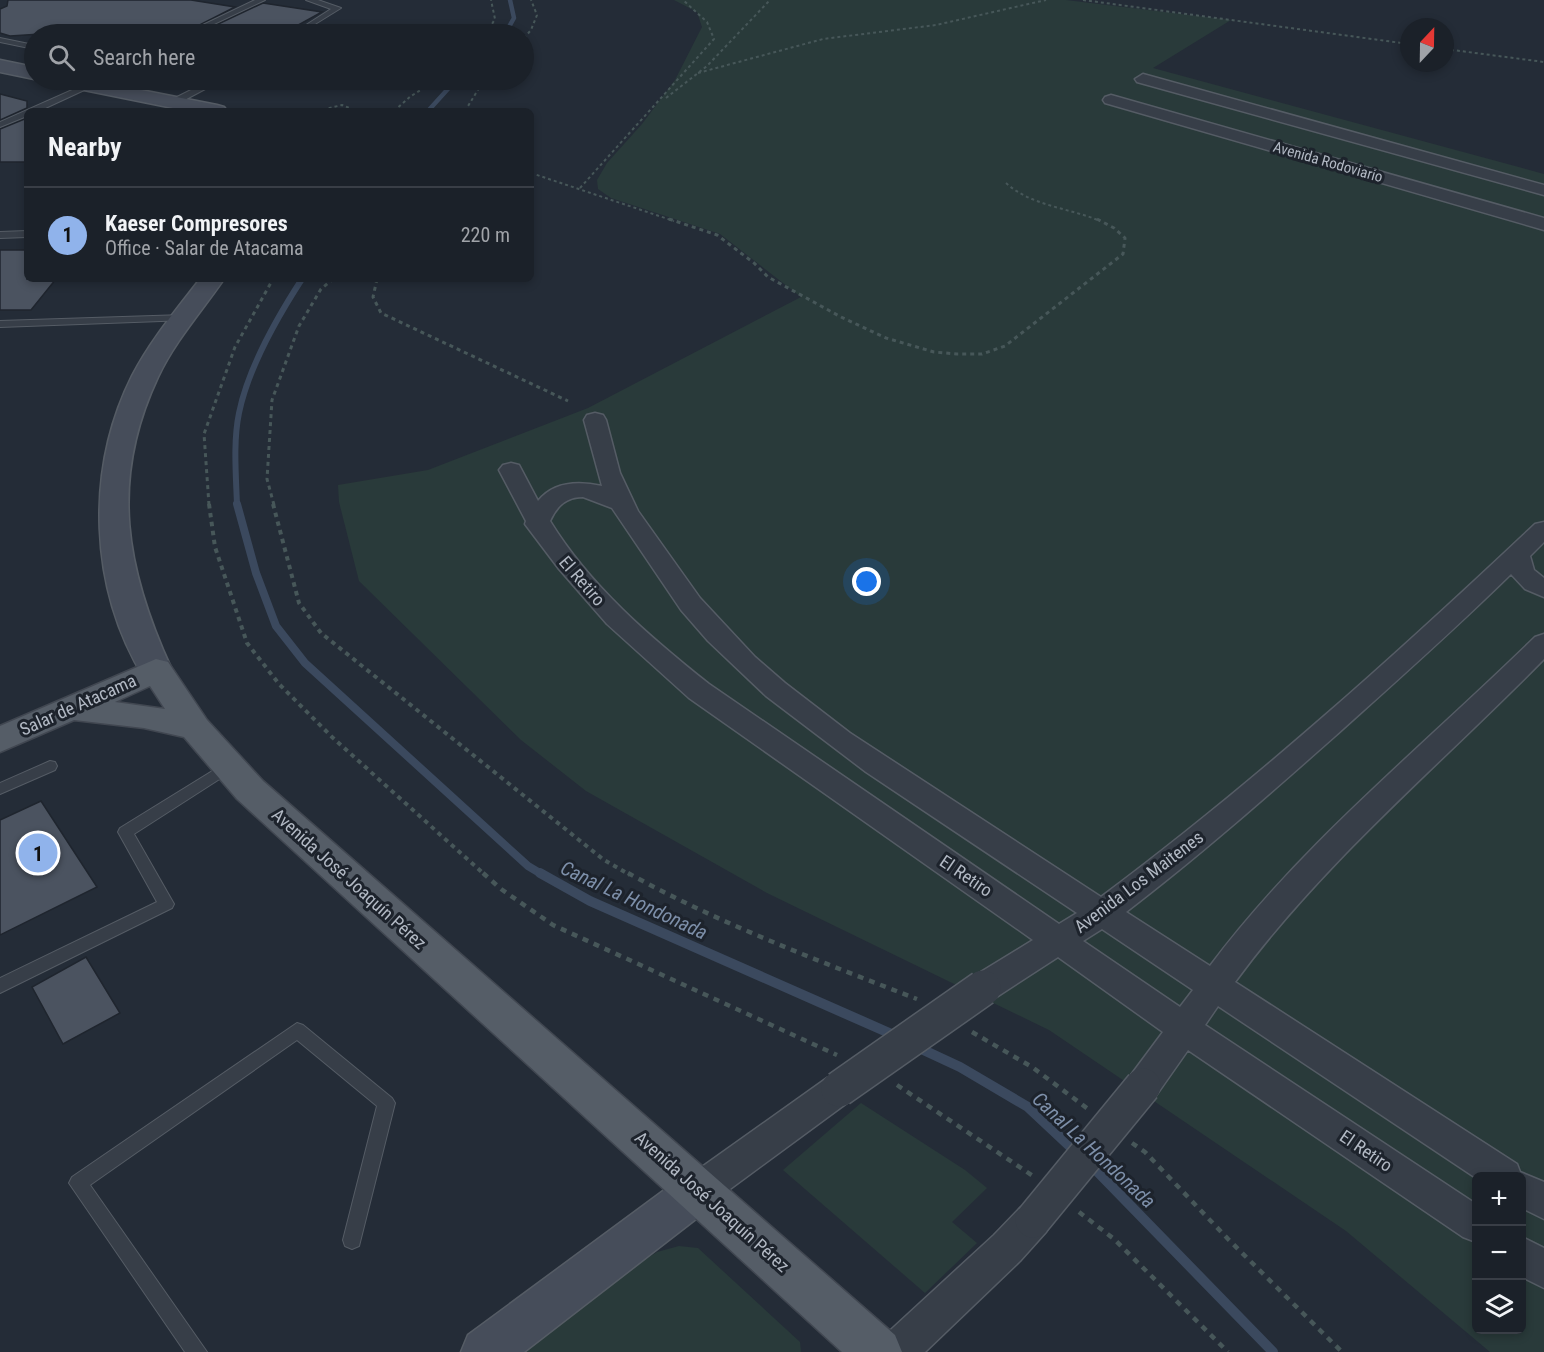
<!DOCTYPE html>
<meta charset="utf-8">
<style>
:root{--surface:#1b2129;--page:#282e35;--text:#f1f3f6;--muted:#a0a3a8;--line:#393e46;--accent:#90b3eb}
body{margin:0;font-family:"Roboto Condensed",sans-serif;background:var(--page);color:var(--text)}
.controls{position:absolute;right:18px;bottom:18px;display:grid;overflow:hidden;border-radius:9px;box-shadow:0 3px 9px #0003}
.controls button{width:54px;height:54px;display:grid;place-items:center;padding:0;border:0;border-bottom:2px solid var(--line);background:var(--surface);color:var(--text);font:30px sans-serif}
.compass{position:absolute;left:1400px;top:18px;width:54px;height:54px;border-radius:50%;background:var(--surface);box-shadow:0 3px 9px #0003;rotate:22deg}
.you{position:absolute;left:867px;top:582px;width:21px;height:21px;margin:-15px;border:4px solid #fff;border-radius:50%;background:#1a73e8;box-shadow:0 0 0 9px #1a73e833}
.badge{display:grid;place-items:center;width:39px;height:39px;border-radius:50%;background:var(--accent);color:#111;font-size:20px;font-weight:700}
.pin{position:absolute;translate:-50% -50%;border:3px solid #fff;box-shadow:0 2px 6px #0006}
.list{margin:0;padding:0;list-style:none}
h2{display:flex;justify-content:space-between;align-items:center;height:78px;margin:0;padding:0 24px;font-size:26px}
h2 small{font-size:20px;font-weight:400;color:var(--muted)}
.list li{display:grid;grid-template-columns:39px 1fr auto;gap:18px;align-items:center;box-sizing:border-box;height:96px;padding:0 24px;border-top:2px solid var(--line)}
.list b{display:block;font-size:22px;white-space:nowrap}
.list p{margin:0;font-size:20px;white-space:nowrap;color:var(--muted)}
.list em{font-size:20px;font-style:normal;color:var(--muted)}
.icon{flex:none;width:33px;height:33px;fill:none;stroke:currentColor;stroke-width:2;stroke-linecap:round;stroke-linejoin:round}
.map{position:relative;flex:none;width:1544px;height:1352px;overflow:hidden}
.search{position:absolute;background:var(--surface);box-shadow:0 3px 9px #0003;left:24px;top:24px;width:510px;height:66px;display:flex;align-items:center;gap:15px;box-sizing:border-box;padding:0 21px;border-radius:33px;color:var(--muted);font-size:22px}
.panel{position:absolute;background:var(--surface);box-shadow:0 3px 9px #0003;left:24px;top:108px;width:510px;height:174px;border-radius:9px}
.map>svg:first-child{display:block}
.green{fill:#293a3a;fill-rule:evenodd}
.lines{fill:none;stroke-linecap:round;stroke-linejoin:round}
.stream-far3{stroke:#3b495e;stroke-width:4.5}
.stream-far2{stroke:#3b495e;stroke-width:6}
.stream-far1{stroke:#3b495e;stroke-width:8}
.stream{stroke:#3b495e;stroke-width:10}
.building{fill:#4b5360;stroke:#1f252e;stroke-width:1.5}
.lane-casing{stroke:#555c65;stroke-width:2}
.street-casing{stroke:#555c65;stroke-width:3}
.secondary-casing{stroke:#555c65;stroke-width:3}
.primary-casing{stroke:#414751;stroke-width:3}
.path-far3{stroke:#475759;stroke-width:2;stroke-dasharray:3 3;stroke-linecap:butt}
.path-far2{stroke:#475759;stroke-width:3;stroke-dasharray:4 4;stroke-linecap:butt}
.path-far1{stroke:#475759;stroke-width:4;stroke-dasharray:4.5 4.5;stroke-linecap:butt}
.path{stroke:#475759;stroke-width:4.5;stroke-dasharray:6 6;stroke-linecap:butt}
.lane{fill:#373e48;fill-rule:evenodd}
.street{fill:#373e48;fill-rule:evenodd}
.secondary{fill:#464d5a;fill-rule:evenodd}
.primary{fill:#555d67;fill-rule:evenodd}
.street-bridge-casing{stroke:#555c65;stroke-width:38;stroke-linecap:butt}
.street-bridge{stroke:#373e48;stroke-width:35}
.labels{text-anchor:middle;stroke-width:6;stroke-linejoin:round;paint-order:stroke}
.far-street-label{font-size:15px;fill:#b2b9c4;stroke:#1d232c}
.street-label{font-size:18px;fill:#b2b9c4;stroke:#1d232c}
.water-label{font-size:20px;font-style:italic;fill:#7d8fa9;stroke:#1d232c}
</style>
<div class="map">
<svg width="1544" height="1352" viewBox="0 0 1544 1352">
<rect width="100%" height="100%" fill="#242c37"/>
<g class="green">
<path d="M 674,0 L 1066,0 L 1231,20 L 1153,68 L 1544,174 L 1544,1352 L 1490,1352 L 1346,1231 L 1049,1030 L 767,893 L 586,791 L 521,740 L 359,581 L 339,502 L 338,485 L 428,470 L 588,408 L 801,297 L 720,234 L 611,198 L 598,189 L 597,180 L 607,163 L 642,124 L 675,80 L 702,27 L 697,12 ZM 1476,1176 L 1522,1176 L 1522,1330 L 1476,1330 Z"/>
<path d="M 861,1103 L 965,1170 L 987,1188 L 952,1222 L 977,1243 L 925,1293 L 783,1170 Z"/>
<path d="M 679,1246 L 698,1248 L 800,1342 L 801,1352 L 520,1352 L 630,1269 L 657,1252 Z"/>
</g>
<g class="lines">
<g class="stream-far3">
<path d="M 505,34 L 514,18 L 510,0"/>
<path d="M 428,111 L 456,80"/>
</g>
<path class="stream-far2" d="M 237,505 C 236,475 233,442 239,413 C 248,369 278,316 302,279"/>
<path class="stream-far1" d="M 237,504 L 256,573 L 276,626 L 305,663 L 528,866 L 543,875"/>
<g class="stream">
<path d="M 540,873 L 590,901 L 896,1036"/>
<path d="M 917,1047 L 960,1067 L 1028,1107 L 1076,1152"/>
<path d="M 1090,1164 L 1273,1352"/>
</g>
</g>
<g class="building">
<path d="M 8,0 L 191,0 L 235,7 L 182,34 L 130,34 L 88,27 L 82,30 L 63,27 L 41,34 L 10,36 L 0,33 L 0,9 L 7,6 Z"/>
<path d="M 263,3 L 322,12 L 282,34 L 197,34 Z"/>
<path d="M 0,94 L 27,101 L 27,108 L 0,120 Z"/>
<path d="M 27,118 L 27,162 L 0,162 L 0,129 Z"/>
<path d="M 0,250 L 27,250 L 27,279 L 56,279 L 31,310 L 0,310 Z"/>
<path d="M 41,801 L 97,887 L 0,935 L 0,820 Z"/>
<path d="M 86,957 L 120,1013 L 63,1044 L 32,987 Z"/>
</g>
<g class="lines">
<g class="lane-casing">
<g id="lane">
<path d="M 255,0 L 265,0 L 193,34 L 184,34 Z"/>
<path d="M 306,0 L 318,0 L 341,8 L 299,34 L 292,34 L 331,9 Z"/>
<path d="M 0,38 L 34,45 L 34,49 L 0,42 Z"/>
<path d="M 186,80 L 207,82 L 213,80 L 222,80 L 177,104 L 171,104 L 171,100 L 201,85 Z"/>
<path d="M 88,83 L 95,85 L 39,111 L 27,111 L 27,116 L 0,127 L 0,122 Z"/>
<path d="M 27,231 L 27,237 L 0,238 L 0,232 Z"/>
<path d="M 184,315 L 188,316 L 188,320 L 0,327 L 0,321 Z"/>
<path d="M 50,761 L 55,762 L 57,766 L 55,770 L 0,794 L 0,783 Z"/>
<path d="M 227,762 L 232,763 L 234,767 L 232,771 L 134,834 L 174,904 L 172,908 L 0,993 L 0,978 L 157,902 L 118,832 L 120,828 Z"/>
<path d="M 297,1023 L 303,1025 L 392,1098 L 395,1103 L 359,1246 L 352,1249 L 345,1246 L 343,1240 L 377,1106 L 297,1040 L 90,1185 L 207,1352 L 185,1352 L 69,1183 L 72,1177 Z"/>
</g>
</g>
<g class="street-casing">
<g id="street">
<path d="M 1143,74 L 1544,185 L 1544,195 L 1137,82 L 1135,79 Z"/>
<path d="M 1111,95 L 1544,218 L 1544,230 L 1105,103 L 1103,100 L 1105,97 Z"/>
<path d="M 595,413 L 603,415 L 606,420 L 620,473 L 638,511 L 700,598 L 755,657 L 785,683 L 850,733 L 1101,897 C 1254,783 1397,654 1535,524 L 1544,522 L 1544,542 L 1530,556 L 1534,570 L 1544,578 L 1544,597 L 1525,589 L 1511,574 C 1454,630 1394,683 1334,737 C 1266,797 1198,857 1126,912 L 1210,966 C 1302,843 1425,745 1535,637 L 1544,634 L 1544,659 C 1440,765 1323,862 1235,982 L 1517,1164 L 1520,1172 L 1544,1182 L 1544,1219 L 1522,1208 L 1522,1176 L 1476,1178 L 1218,1006 L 1205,1025 L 1476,1204 L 1476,1242 L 1463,1237 L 1188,1050 L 1155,1097 L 1143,1101 L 1131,1097 L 1126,1086 L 1131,1075 L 1163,1032 L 1058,957 L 995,998 L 983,1001 L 971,998 L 967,988 L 971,978 L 1033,940 L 689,698 L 607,624 L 559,569 L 525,524 L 526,521 L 499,470 L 503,465 L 511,463 L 519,465 L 538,501 C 554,481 579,481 602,486 L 584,420 L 587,415 ZM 583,497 L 612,508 L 681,610 L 708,641 L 766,696 L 866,772 L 1077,913 L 1059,924 L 709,684 C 650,637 590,586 550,521 C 557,506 566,497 583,497 ZM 1102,929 L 1193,990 L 1180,1007 L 1083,941 Z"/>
<path d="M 839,1074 L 851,1078 L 856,1089 L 851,1100 L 711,1203 L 698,1208 L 685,1203 L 680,1191 L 685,1179 L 827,1078 Z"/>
<path d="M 1033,1203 L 1046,1208 L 1052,1220 L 1046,1232 L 1020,1261 L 925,1352 L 876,1352 L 882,1338 L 994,1235 L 1020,1208 Z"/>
<path d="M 1522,1237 L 1544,1248 L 1544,1288 L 1522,1277 Z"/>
</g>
</g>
<g class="secondary-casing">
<g id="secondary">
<path d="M 0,60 L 34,67 L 34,79 L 0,72 Z"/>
<path d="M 55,80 L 90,80 L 217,105 L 224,107 L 227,111 L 188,111 L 64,86 L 57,84 Z"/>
<path d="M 200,279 L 224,279 C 202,311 175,341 158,377 C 109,481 126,570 172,670 L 168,678 L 156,681 L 144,678 C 89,588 85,470 132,376 C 150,341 176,310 200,279 Z"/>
<path d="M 698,1170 L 714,1177 L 720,1191 L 714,1205 L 524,1352 L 461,1352 L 468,1335 L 682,1177 Z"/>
</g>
</g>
<g class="primary-casing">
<path id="primary" d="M 156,659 L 168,662 L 207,720 L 263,781 L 895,1335 L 902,1352 L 842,1352 L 237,799 L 184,737 L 144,728 L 74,720 L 0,752 L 0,726 ZM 150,686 L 165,709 L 115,702 Z"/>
</g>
<g class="path-far3">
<path d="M 1083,0 L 1409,44"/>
<path d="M 486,34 L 495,19 L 491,0"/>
<path d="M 524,38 L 531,30 L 537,15 L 531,0"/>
<path d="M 1445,49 L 1544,62"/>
<path d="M 698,73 L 823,39 L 936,25 L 1046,0"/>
<path d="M 666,98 L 707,66 L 770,0"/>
<path d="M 317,111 L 342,105 L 357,111"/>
<path d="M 394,111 L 411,96 L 437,80"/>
<path d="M 465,111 L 484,80"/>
<path d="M 531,173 L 674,221"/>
<path d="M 1006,183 C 1031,206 1070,208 1100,221"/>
<path d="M 580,188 L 714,39 L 707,22 L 683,0"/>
</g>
<g class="path-far2">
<path d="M 669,219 L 717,235 L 754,263 L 768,277 L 841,317 L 886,338 L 934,352 L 957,354 L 982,354 L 1005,346 L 1123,254 L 1125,238 L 1114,228 L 1097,219"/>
<path d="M 377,279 L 373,297 L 381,313 L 568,401"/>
<path d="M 209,505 L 204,434 L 235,347 L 273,279"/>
<path d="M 274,505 L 267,479 L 272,400 L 299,326 L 321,289 L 333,279"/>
</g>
<g class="path-far1">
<path d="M 209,504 L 215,547 L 247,643 L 279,684 L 332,737 L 485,875"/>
<path d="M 273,504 L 299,603 L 321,633 L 604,860 L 630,875"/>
</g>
<g class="path">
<path d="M 483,873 L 501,889 L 553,925 L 837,1055"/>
<path d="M 628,873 C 720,924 819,961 917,999"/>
<path d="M 972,1032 L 1032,1067 L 1088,1109"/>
<path d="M 897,1085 L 1033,1176"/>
<path d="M 1132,1143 L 1145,1152 L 1228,1239 L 1342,1352"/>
<path d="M 1079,1212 L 1114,1239 L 1228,1352"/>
</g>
<use href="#lane" class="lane"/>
<use href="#street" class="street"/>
<use href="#secondary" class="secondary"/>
<use href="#primary" class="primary"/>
<g class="street-bridge-casing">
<g id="street-bridge">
<path d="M 839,1089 L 983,988"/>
<path d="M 1033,1220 L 1143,1086"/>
</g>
</g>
<use href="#street-bridge" class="street-bridge"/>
</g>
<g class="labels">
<g class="far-street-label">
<text transform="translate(1328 162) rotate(16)" y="5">Avenida Rodoviario</text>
</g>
<g class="street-label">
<text transform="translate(582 581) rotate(49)" y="6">El Retiro</text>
<text transform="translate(78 705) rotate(-24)" y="6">Salar de Atacama</text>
<text transform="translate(966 876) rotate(34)" y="6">El Retiro</text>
<text transform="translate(349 879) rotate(42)" y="6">Avenida José Joaquín Pérez</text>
<text transform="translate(1139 882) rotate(-37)" y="6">Avenida Los Maitenes</text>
<text transform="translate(1366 1151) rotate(34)" y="6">El Retiro</text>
<text transform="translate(712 1202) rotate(42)" y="6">Avenida José Joaquín Pérez</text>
</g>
<g class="water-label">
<text transform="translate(634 900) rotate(25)" y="7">Canal La Hondonada</text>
<text transform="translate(1094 1150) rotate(43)" y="7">Canal La Hondonada</text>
</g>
</g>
</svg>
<div class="controls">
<button>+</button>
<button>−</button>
<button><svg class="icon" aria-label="layers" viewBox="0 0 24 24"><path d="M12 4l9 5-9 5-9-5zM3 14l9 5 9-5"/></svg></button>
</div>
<svg class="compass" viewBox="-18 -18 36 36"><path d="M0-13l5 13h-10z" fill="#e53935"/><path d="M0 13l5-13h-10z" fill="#a0a3a8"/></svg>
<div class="you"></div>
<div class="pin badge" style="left:38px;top:853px">1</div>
<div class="search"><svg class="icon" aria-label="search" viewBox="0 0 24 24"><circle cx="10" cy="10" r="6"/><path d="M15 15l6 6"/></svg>Search here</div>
<section class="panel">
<h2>Nearby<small></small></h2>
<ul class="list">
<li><span class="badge">1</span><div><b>Kaeser Compresores</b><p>Office · Salar de Atacama</p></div><em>220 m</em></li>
</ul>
</section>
</div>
